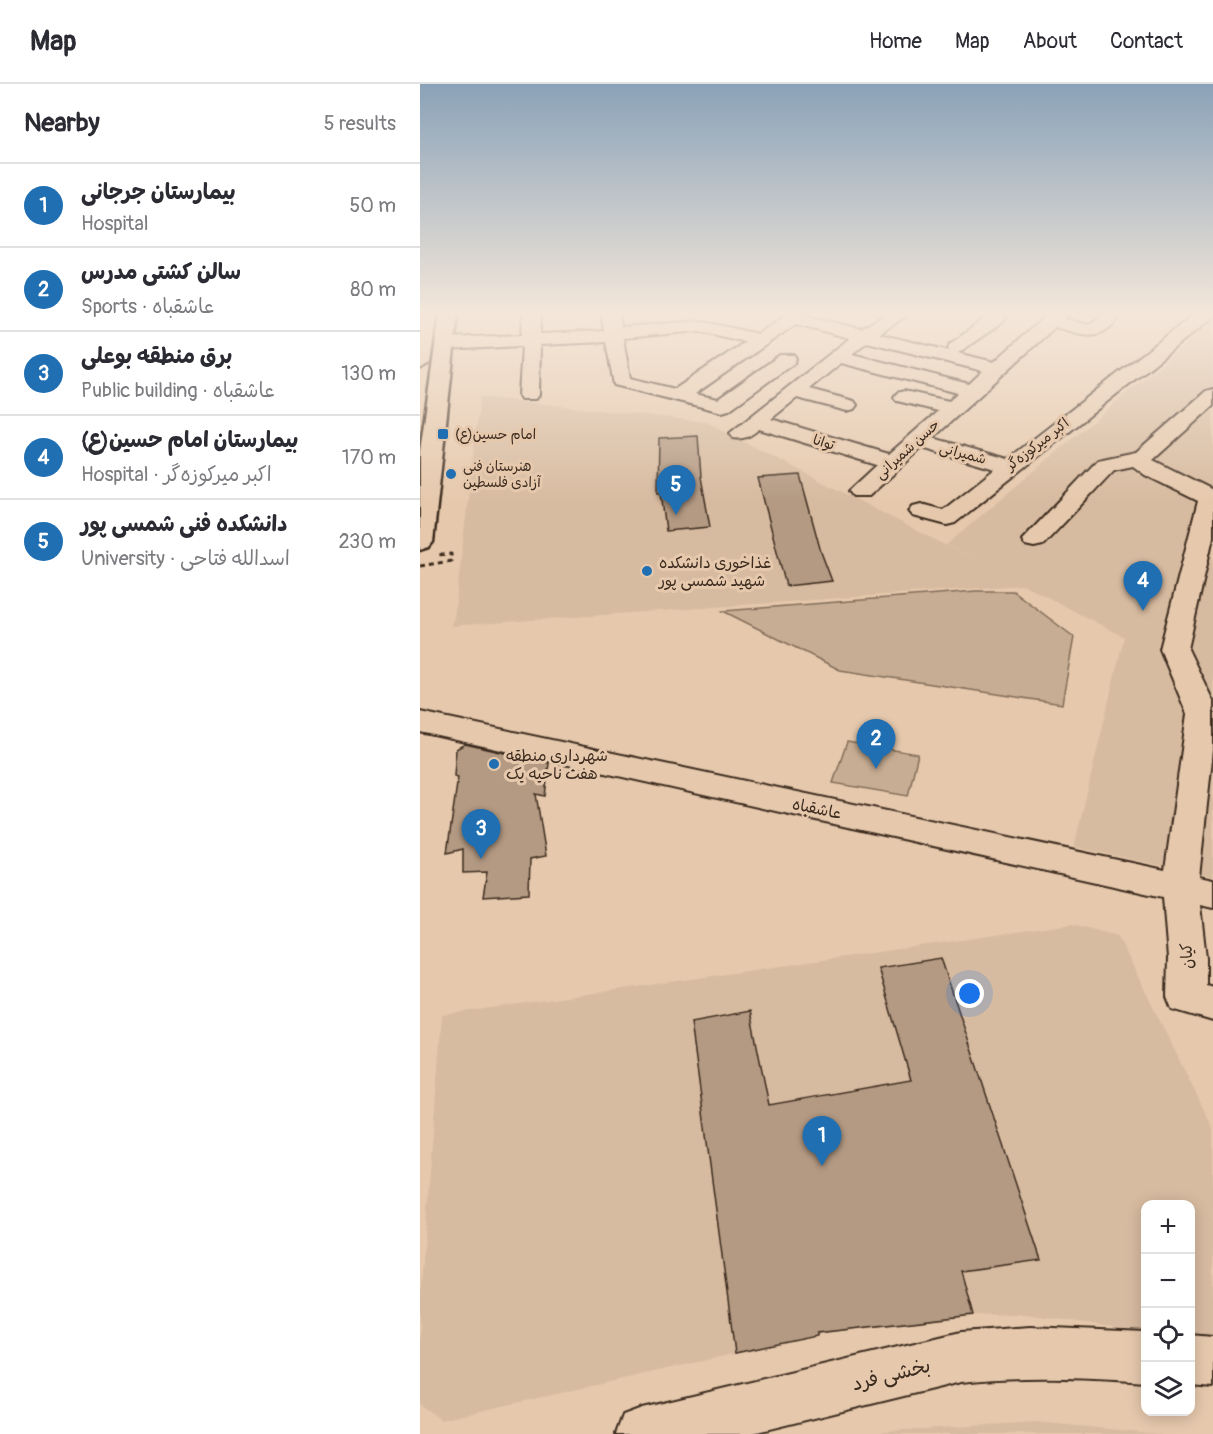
<!DOCTYPE html>
<meta charset="utf-8">
<style>
:root{--surface:#fff;--page:#f7f7f7;--text:#2b2b33;--muted:#7c7c81;--line:#e1e1e2;--accent:#1f6fb2}
body{margin:0;font-family:Pangolin,"Playpen Sans Arabic",sans-serif;background:var(--page);color:var(--text)}
.controls{position:absolute;right:18px;bottom:18px;display:grid;overflow:hidden;border-radius:12px;box-shadow:0 3px 15px #0003}
.controls button{width:54px;height:54px;display:grid;place-items:center;padding:0;border:0;border-bottom:2px solid var(--line);background:var(--surface);color:var(--text);font:30px sans-serif}
.you{position:absolute;left:550px;top:910px;width:21px;height:21px;margin:-15px;border:4px solid #fff;border-radius:50%;background:#1a73e8;box-shadow:0 0 0 9px #1a73e833}
.badge{display:grid;place-items:center;width:39px;height:39px;border-radius:50%;background:var(--accent);color:#fff;font-size:20px;font-weight:700}
.pin{position:absolute;translate:-50% -50px;filter:drop-shadow(0 2px 3px #0008)}
.pin::after{content:'';position:absolute;top:32px;width:21px;height:18px;background:inherit;clip-path:polygon(0 0,100% 0,50% 100%)}
.list{margin:0;padding:0;list-style:none}
h2{display:flex;justify-content:space-between;align-items:center;height:78px;margin:0;padding:0 24px;font-size:26px}
h2 small{font-size:20px;font-weight:400;color:var(--muted)}
.list li{display:grid;grid-template-columns:39px 1fr auto;gap:18px;align-items:center;box-sizing:border-box;height:84px;padding:0 24px;border-top:2px solid var(--line)}
.list b{display:block;font-size:22px;white-space:nowrap}
.list p{margin:0;font-size:20px;white-space:nowrap;color:var(--muted)}
.list em{font-size:20px;font-style:normal;color:var(--muted)}
.icon{flex:none;width:33px;height:33px;fill:none;stroke:currentColor;stroke-width:2;stroke-linecap:round;stroke-linejoin:round}
.map{position:relative;flex:none;width:793px;height:1350px;overflow:hidden}
header{display:flex;align-items:center;gap:36px;box-sizing:border-box;height:84px;padding:0 30px;background:var(--surface);border-bottom:2px solid var(--line)}
header strong{font-size:28px}
nav{display:flex;gap:33px;margin-inline-start:auto;font-size:21px}
main{display:flex}
aside{flex:1;background:var(--surface)}
.map>svg:first-child{display:block}
.built{fill:#d7bba0}
.green{fill:#c7ad93;stroke:#816c58;stroke-width:1.5}
.building{fill:#b49a83;stroke:#3b2a1e;stroke-width:1.5}
.lines{fill:none;stroke-linecap:round;stroke-linejoin:round}
.minor-casing{stroke:#3b2a1e;stroke-width:4}
.major-casing{stroke:#3b2a1e;stroke-width:5}
.path{stroke:#3b2a1e;stroke-width:3;stroke-dasharray:5 4;stroke-linecap:butt}
.minor{fill:#e6c9ad;fill-rule:evenodd}
.major{fill:#e6c9ad;fill-rule:evenodd}
.poi-dot{fill:#1f6fb2;stroke:#e6c9ad;stroke-width:2}
.labels{text-anchor:middle;stroke-width:6;stroke-linejoin:round;paint-order:stroke}
.far-poi-label{font-size:14px;fill:#3b2a1e;stroke:#e6c9ad;text-anchor:start}
.far-street-label{font-size:14px;fill:#3b2a1e;stroke:#e6c9ad}
.poi-label{font-size:16px;fill:#3b2a1e;stroke:#e6c9ad;text-anchor:start}
.street-label{font-size:16px;fill:#3b2a1e;stroke:#e6c9ad}
.near-street-label{font-size:20px;fill:#3b2a1e;stroke:#e6c9ad}
</style>
<header>
<strong>Map</strong>
<nav><a>Home</a><a>Map</a><a>About</a><a>Contact</a></nav>
</header>
<main>
<aside>
<h2>Nearby<small>5 results</small></h2>
<ul class="list">
<li><span class="badge">1</span><div><b>بیمارستان جرجانی</b><p>Hospital</p></div><em>50 m</em></li>
<li><span class="badge">2</span><div><b>سالن کشتی مدرس</b><p>Sports · عاشقباه</p></div><em>80 m</em></li>
<li><span class="badge">3</span><div><b>برق منطقه بوعلی</b><p>Public building · عاشقباه</p></div><em>130 m</em></li>
<li><span class="badge">4</span><div><b>بیمارستان امام حسین(ع)</b><p>Hospital · اکبر میرکوزه‌گر</p></div><em>170 m</em></li>
<li><span class="badge">5</span><div><b>دانشکده فنی شمسی پور</b><p>University · اسدالله فتاحی</p></div><em>230 m</em></li>
</ul>
</aside>
<div class="map">
<svg width="793" height="1350" viewBox="0 0 793 1350">
<rect width="100%" height="100%" fill="#e6c9ad"/>
<filter id="ink" filterUnits="userSpaceOnUse"><feTurbulence type="fractalNoise" baseFrequency=".0167" numOctaves="2"/><feDisplacementMap in="SourceGraphic" scale="12" xChannelSelector="R" yChannelSelector="G"/><feConvolveMatrix kernelMatrix="1 2 1 2 8 2 1 2 1" color-interpolation-filters="sRGB"/></filter>
<g filter="url(#ink)">
<g class="built">
<path d="M 793,237 L 793,793 L 654,763 L 704,553 L 604,501 L 30,542 L 34,534 L 60,313 L 286,338 L 562,480 L 526,461 Z"/>
<path d="M 652,840 L 698,852 L 793,1044 L 793,1259 L 771,1255 L 770,1120 L 726,1120 L 725,1248 L 605,1230 L 553,1231 L 419,1246 L 21,1336 L 0,1321 L 0,1215 L 22,931 Z"/>
<path d="M 616,1338 L 742,1350 L 452,1350 L 466,1347 Z"/>
</g>
<g class="green">
<path d="M 556,507 L 593,507 L 654,553 L 642,620 L 420,586 L 303,527 Z"/>
<path d="M 427,658 L 498,670 L 488,712 L 413,699 Z"/>
</g>
<g class="building">
<path d="M 278,352 L 281,393 L 290,443 L 246,447 L 241,408 L 238,408 L 239,354 Z"/>
<path d="M 380,391 L 401,468 L 412,497 L 366,502 L 338,394 Z"/>
<path d="M 45,660 L 129,679 L 125,712 L 116,710 L 126,772 L 110,775 L 109,810 L 63,813 L 67,788 L 43,789 L 43,765 L 27,769 L 38,693 L 34,692 L 36,665 Z"/>
<path d="M 521,874 L 621,1176 L 541,1187 L 553,1231 L 397,1249 L 397,1252 L 315,1269 L 271,938 L 330,927 L 349,1021 L 491,996 L 458,884 Z"/>
</g>
<g class="lines">
<g class="minor-casing">
<g id="minor">
<path d="M 0,228 L 17,228 L 10,279 L 0,285 Z"/>
<path d="M 103,228 L 121,228 L 120,250 L 184,247 L 181,228 L 199,228 L 201,243 L 280,237 L 338,250 L 370,228 L 391,228 L 387,232 L 441,245 L 470,228 L 492,228 L 459,250 L 530,267 L 528,264 L 530,260 L 571,230 L 583,230 L 586,234 L 583,238 L 538,269 L 574,278 L 630,228 L 650,228 L 644,235 L 669,241 L 684,229 L 696,229 L 699,233 C 680,260 661,250 635,243 L 513,354 L 588,375 L 777,228 L 793,228 L 793,233 L 535,439 L 527,441 L 493,432 L 489,427 L 493,422 L 501,420 L 523,426 L 575,385 L 502,364 L 449,412 L 433,412 L 429,407 L 457,381 L 339,345 C 330,352 325,356 313,354 L 310,349 L 430,254 L 376,240 L 275,310 L 298,315 L 360,271 L 374,271 L 376,275 L 374,279 L 309,326 L 302,328 L 194,301 L 186,258 L 120,261 L 119,311 L 116,315 L 102,315 L 99,311 L 102,262 L 26,266 L 17,260 L 26,254 L 102,251 ZM 280,247 L 325,258 L 255,305 L 210,294 L 203,254 ZM 447,258 L 563,287 L 549,300 L 432,270 ZM 421,279 L 538,309 L 529,317 L 484,307 L 477,309 L 474,313 L 477,317 L 518,327 L 469,370 L 351,335 L 377,314 L 427,327 L 434,325 L 437,321 L 434,317 L 389,305 Z"/>
<path d="M 793,305 L 793,322 L 733,376 L 793,406 L 793,453 L 768,565 L 793,617 L 793,666 L 779,793 L 793,796 L 793,824 L 780,821 L 786,874 L 786,901 L 793,903 L 793,937 L 752,925 L 747,913 L 748,874 L 743,813 L 0,648 L 0,628 L 745,786 L 767,630 L 740,565 L 778,417 L 725,391 L 713,382 L 694,386 L 623,461 L 614,463 L 605,461 L 602,456 L 678,376 L 716,368 L 786,307 Z"/>
<path d="M 610,1243 L 726,1248 L 726,1298 C 664,1294 603,1291 541,1298 L 329,1350 L 196,1350 L 203,1331 L 222,1324 L 541,1248 Z"/>
<path d="M 770,1251 L 793,1253 L 793,1303 L 770,1301 Z"/>
</g>
</g>
<g class="major-casing">
<path id="major" d="M 20,228 L 38,228 L 13,458 L 9,463 L 0,466 L 0,367 Z"/>
</g>
<path class="path" d="M 0,482 L 31,477 L 31,470 L 16,471"/>
<use href="#minor" class="minor"/>
<use href="#major" class="major"/>
</g>
</g>
<linearGradient id="sky" x2="0" y2="1"><stop stop-color="#8aa2b8"/><stop offset="0.55" stop-color="#f4e7da"/><stop offset="1" stop-color="#f4e7da" stop-opacity="0"/></linearGradient>
<rect width="793" height="417" fill="url(#sky)"/>
<g class="poi-dot">
<rect x="17" y="344" width="12" height="12" rx="3"/>
<circle cx="31" cy="390" r="6"/>
<circle cx="227" cy="487" r="6"/>
<circle cx="74" cy="680" r="6"/>
</g>
<g class="labels">
<g class="far-poi-label">
<text x="35" y="355">امام حسين(ع)</text>
<text x="43" y="387">هنرستان فنی<tspan x="43" dy="16">آزادی فلسطین</tspan></text>
</g>
<g class="far-street-label">
<text transform="translate(404 358) rotate(17)" y="5">توانا</text>
<text transform="translate(617 360) rotate(-38)" y="5">اکبر میرکوزه‌گر</text>
<text transform="translate(487 365) rotate(-42)" y="5">حسن شمیرانی</text>
<text transform="translate(543 369) rotate(15)" y="5">شمیرانی</text>
</g>
<g class="poi-label">
<text x="239" y="484">غذاخوری دانشکده<tspan x="239" dy="18">شهید شمسی پور</tspan></text>
<text x="86" y="677">شهرداری منطقه<tspan x="86" dy="18">هفت ناحیه یک</tspan></text>
</g>
<g class="street-label">
<text transform="translate(397 724) rotate(12)" y="6">عاشقباه</text>
<text transform="translate(766 872) rotate(-93)" y="6">کیان</text>
</g>
<g class="near-street-label">
<text transform="translate(471 1290) rotate(-14)" y="7">بخشی فرد</text>
</g>
</g>
</svg>
<div class="controls">
<button>+</button>
<button>−</button>
<button><svg class="icon" aria-label="locate" viewBox="0 0 24 24"><circle cx="12" cy="12" r="6"/><path d="M12 2v4M12 18v4M2 12h4M18 12h4"/></svg></button>
<button><svg class="icon" aria-label="layers" viewBox="0 0 24 24"><path d="M12 4l9 5-9 5-9-5zM3 14l9 5 9-5"/></svg></button>
</div>
<div class="you"></div>
<div class="pin badge" style="left:402px;top:1082px">1</div>
<div class="pin badge" style="left:456px;top:685px">2</div>
<div class="pin badge" style="left:61px;top:775px">3</div>
<div class="pin badge" style="left:723px;top:527px">4</div>
<div class="pin badge" style="left:256px;top:431px">5</div>
</div>
</main>
